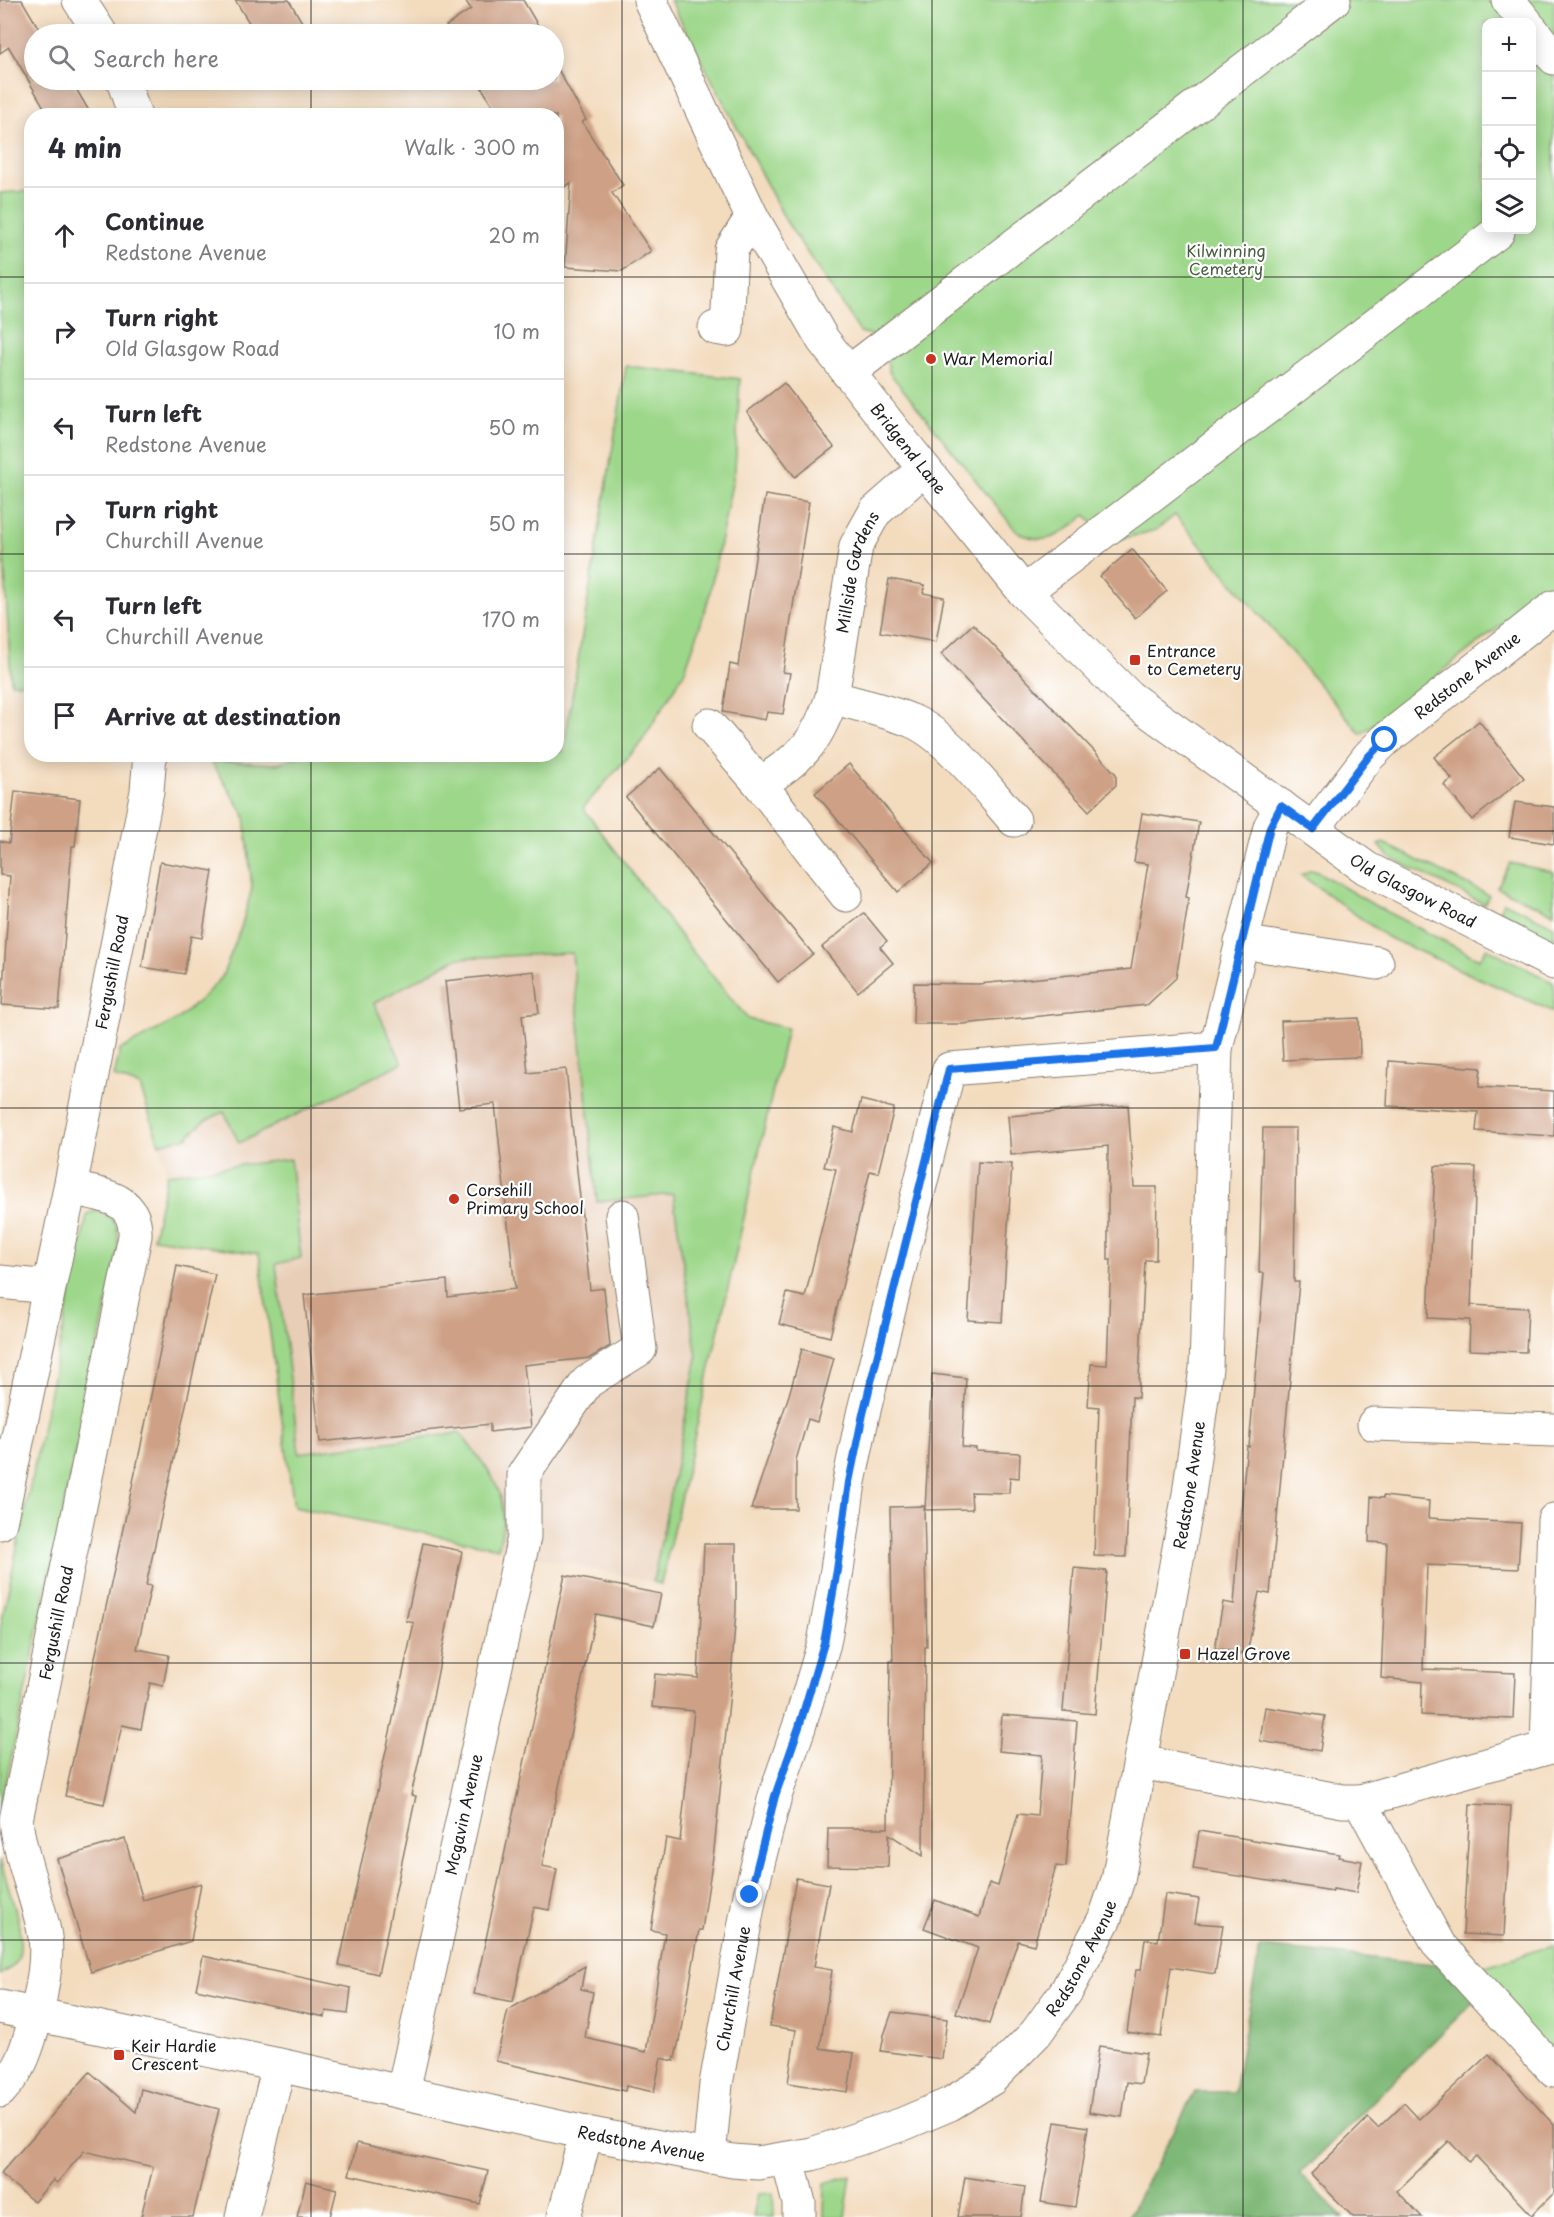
<!DOCTYPE html>
<meta charset="utf-8">
<style>
:root{--surface:#fff;--page:#f2f2f3;--text:#2b2b33;--muted:#7c7c81;--line:#e1e1e2}
body{margin:0;font-family:"Playpen Sans",sans-serif;background:var(--page);color:var(--text)}
.controls{position:absolute;right:18px;top:18px;display:grid;overflow:hidden;border-radius:12px;box-shadow:0 3px 15px #0003}
.controls button{width:54px;height:54px;display:grid;place-items:center;padding:0;border:0;border-bottom:2px solid var(--line);background:var(--surface);color:var(--text);font:30px sans-serif}
.stop{position:absolute;width:18px;height:18px;margin:-14px;border:4px solid #1a73e8;border-radius:50%;background:#fff}
.stop.end{background:#1a73e8;border-color:#fff;box-shadow:0 2px 6px #0008}
.list{margin:0;padding:0;list-style:none}
h2{display:flex;justify-content:space-between;align-items:center;height:78px;margin:0;padding:0 24px;font-size:26px}
h2 small{font-size:20px;font-weight:400;color:var(--muted)}
.list li{display:grid;grid-template-columns:39px 1fr auto;gap:18px;align-items:center;box-sizing:border-box;height:96px;padding:0 24px;border-top:2px solid var(--line)}
.list b{display:block;font-size:22px;white-space:nowrap}
.list p{margin:0;font-size:20px;white-space:nowrap;color:var(--muted)}
.list em{font-size:20px;font-style:normal;color:var(--muted)}
.icon{flex:none;width:33px;height:33px;fill:none;stroke:currentColor;stroke-width:2;stroke-linecap:round;stroke-linejoin:round}
.map{position:relative;flex:none;width:1554px;height:2217px;overflow:hidden}
.search{position:absolute;background:var(--surface);box-shadow:0 3px 15px #0003;left:24px;top:24px;width:540px;height:66px;display:flex;align-items:center;gap:15px;box-sizing:border-box;padding:0 21px;border-radius:33px;color:var(--muted);font-size:22px}
.panel{position:absolute;background:var(--surface);box-shadow:0 3px 15px #0003;left:24px;top:108px;width:540px;height:654px;border-radius:24px}
.map>svg:first-child{display:block}
.built{fill:#e8ceb6}
.green{fill:#9dd78a;stroke:#5c7a53;stroke-width:1.5;fill-rule:evenodd}
.forest{fill:#7eb876;stroke:#4d6a49;stroke-width:1.5}
.building{fill:#cea085}
.lines{fill:none;stroke-linecap:round;stroke-linejoin:round}
.minor-casing{stroke:#887c6d;stroke-width:35}
.major-casing{stroke:#887c6d;stroke-width:35}
.minor{stroke:#fff;stroke-width:33}
.major{stroke:#fff;stroke-width:33}
.route{stroke:#1a73e8;stroke-width:8}
.grid{fill:none;stroke:#1c1c1c;stroke-width:1.5;stroke-opacity:0.55}
.poi-dot{fill:#c8321e;stroke:#fff;stroke-width:2}
.labels{text-anchor:middle;stroke-width:4.5;stroke-linejoin:round;paint-order:stroke}
.park-label{font-size:16px;fill:#495d42;stroke:#fff}
.poi-label{font-size:16px;fill:#1c1c1c;stroke:#fff;text-anchor:start}
.street-label{font-size:16px;fill:#1c1c1c;stroke:#fff}
</style>
<div class="map">
<svg width="1554" height="2217" viewBox="0 0 1554 2217">
<rect width="100%" height="100%" fill="#fff"/>
<filter id="ink" filterUnits="userSpaceOnUse"><feTurbulence type="fractalNoise" baseFrequency=".0167" numOctaves="2"/><feDisplacementMap in="SourceGraphic" scale="12" xChannelSelector="R" yChannelSelector="G"/><feConvolveMatrix kernelMatrix="1 2 1 2 8 2 1 2 1" color-interpolation-filters="sRGB"/></filter>
<filter id="wash" filterUnits="userSpaceOnUse"><feTurbulence type="fractalNoise" baseFrequency=".008" numOctaves="4" result="noise"/><feDisplacementMap in="SourceGraphic" scale="24" xChannelSelector="R" yChannelSelector="G"/><feGaussianBlur stdDeviation="1.35" result="paint"/><feColorMatrix in="noise" values="0 0 0 0 0 0 0 0 0 0 0 0 0 0 0 0 0 1.4 0 .05"/><feComposite in="paint" operator="in"/></filter>
<g filter="url(#wash)">
<rect width="100%" height="100%" fill="#f3dbbe"/>
<path class="built" d="M 342,931 L 688,946 L 748,1019 L 787,1028 L 661,1584 L 498,1548 L 294,1507 L 259,1254 L 153,1238 L 167,1174 L 159,1144 L 140,1086 L 114,1077 Z"/>
<g class="green">
<path d="M 670,0 L 1554,0 L 1554,584 L 1361,734 L 1175,515 L 1156,530 L 1110,542 L 1086,515 C 1061,534 1049,548 1017,532 L 889,372 L 887,361 L 871,335 L 860,332 L 786,221 ZM 1486,22 L 1532,22 L 1532,230 L 1486,230 Z"/>
<path d="M 31,191 L 32,683 L 11,683 L 0,484 L 0,193 Z"/>
<path d="M 626,366 L 740,379 L 735,469 L 709,597 L 697,636 L 684,673 L 642,741 L 583,808 L 688,946 L 748,1019 L 787,1028 L 661,1584 L 653,1582 L 697,1358 L 673,1194 L 597,1202 L 572,953 L 457,958 L 374,1003 L 402,1063 L 239,1143 L 224,1112 L 204,1121 L 187,1137 L 159,1144 L 140,1086 L 114,1077 L 120,1050 L 178,1019 L 204,996 L 222,977 L 242,925 L 252,888 L 245,816 L 211,761 L 276,764 L 304,754 L 556,754 L 557,751 L 563,752 Z"/>
<path d="M 1383,843 L 1489,895 L 1484,904 L 1389,857 L 1379,845 Z"/>
<path d="M 1510,863 L 1554,872 L 1554,913 L 1497,888 Z"/>
<path d="M 1311,870 L 1318,872 L 1379,908 L 1479,959 L 1487,948 L 1554,983 L 1554,1012 L 1387,937 L 1301,875 Z"/>
<path d="M 1504,902 L 1554,926 L 1554,940 L 1498,912 Z"/>
<path d="M 290,1159 L 301,1258 L 276,1264 L 299,1453 L 460,1433 C 491,1474 514,1494 498,1548 L 294,1507 L 259,1254 L 153,1238 L 167,1174 Z"/>
<path d="M 100,1211 C 119,1220 119,1231 118,1250 L 0,1811 L 0,1629 L 87,1215 L 91,1212 Z"/>
<path d="M 0,1860 C 7,1885 31,1942 15,1964 C 11,1969 5,1972 0,1975 Z"/>
<path d="M 1554,1945 L 1554,2058 L 1472,1970 Z"/>
<path d="M 851,2175 L 845,2217 L 824,2217 L 825,2183 Z"/>
<path d="M 773,2193 L 774,2217 L 753,2217 L 758,2194 Z"/>
</g>
<path class="forest" d="M 1260,1947 L 1444,1965 L 1476,1999 L 1300,2174 L 1343,2217 L 1128,2217 L 1195,2092 L 1234,2092 Z"/>
<g id="blocks">
<g class="building">
<path d="M 0,0 L 22,0 L 39,29 L 41,28 L 45,34 L 34,34 L 34,80 L 71,80 L 92,116 L 49,116 L 9,47 L 0,53 Z"/>
<path d="M 235,0 L 289,0 L 309,34 L 256,34 Z"/>
<path d="M 465,0 L 523,0 L 543,34 L 451,34 L 446,26 L 471,9 Z"/>
<path d="M 554,62 L 586,120 L 582,122 L 623,185 L 612,193 L 651,251 L 622,271 L 565,267 L 571,183 L 556,192 L 556,116 L 499,116 L 477,80 L 554,80 Z"/>
<path d="M 784,383 L 834,447 L 795,477 L 747,412 Z"/>
<path d="M 765,495 L 809,502 L 783,672 L 790,673 L 783,714 L 767,712 L 765,720 L 723,712 L 730,664 L 738,666 Z"/>
<path d="M 1132,549 L 1167,591 L 1135,618 L 1100,576 Z"/>
<path d="M 889,579 L 925,585 L 923,593 L 944,597 L 936,642 L 880,632 Z"/>
<path d="M 973,624 L 1116,774 L 1116,785 L 1089,811 L 941,654 Z"/>
<path d="M 1479,721 L 1524,778 L 1472,820 L 1444,785 L 1452,779 L 1434,757 Z"/>
<path d="M 849,764 L 933,863 L 898,892 L 815,793 Z"/>
<path d="M 660,768 L 813,954 L 778,982 L 626,797 Z"/>
<path d="M 15,791 L 80,799 L 75,846 L 72,846 L 59,1009 L 2,1005 L 10,876 L 0,875 L 0,841 L 9,843 Z"/>
<path d="M 1515,802 L 1554,807 L 1554,844 L 1509,837 Z"/>
<path d="M 1142,813 L 1199,822 L 1186,897 L 1189,898 L 1176,978 L 1147,1005 L 963,1024 L 913,1024 L 914,983 L 978,984 L 1131,969 L 1148,864 L 1134,862 Z"/>
<path d="M 160,862 L 213,871 L 202,938 L 191,936 L 184,974 L 142,967 Z"/>
<path d="M 864,913 L 887,941 L 880,947 L 893,963 L 858,992 L 822,947 Z"/>
<path d="M 534,971 L 539,1013 L 522,1015 L 528,1073 L 566,1069 L 590,1290 L 604,1288 L 610,1346 L 590,1358 L 524,1365 L 531,1427 L 490,1432 L 490,1424 L 320,1442 L 304,1295 L 447,1280 L 448,1297 L 515,1289 L 495,1104 L 459,1108 L 445,981 Z"/>
<path d="M 1359,1018 L 1360,1057 L 1283,1060 L 1281,1021 Z"/>
<path d="M 1389,1061 L 1481,1068 L 1479,1087 L 1554,1091 L 1554,1136 L 1476,1131 L 1478,1112 L 1387,1106 Z"/>
<path d="M 861,1100 L 894,1108 L 878,1173 L 870,1171 L 830,1337 L 779,1324 L 787,1293 L 805,1297 L 836,1169 L 824,1167 L 834,1127 L 853,1132 Z"/>
<path d="M 1128,1105 L 1134,1187 L 1157,1187 L 1156,1260 L 1145,1260 L 1138,1398 L 1132,1397 L 1126,1557 L 1094,1556 L 1099,1407 L 1088,1406 L 1091,1364 L 1107,1365 L 1111,1260 L 1108,1260 L 1108,1146 L 1011,1155 L 1008,1116 Z"/>
<path d="M 1263,1128 L 1296,1128 L 1294,1282 L 1299,1282 L 1270,1594 L 1259,1592 L 1247,1654 L 1215,1648 L 1223,1602 L 1234,1604 L 1244,1476 L 1247,1446 L 1249,1447 L 1264,1273 L 1259,1273 Z"/>
<path d="M 978,1162 L 1012,1164 L 1002,1322 L 968,1320 Z"/>
<path d="M 1435,1166 L 1476,1167 L 1471,1308 L 1471,1305 L 1528,1308 L 1526,1352 L 1469,1350 L 1470,1320 L 1428,1318 Z"/>
<path d="M 177,1266 L 215,1274 L 146,1585 L 151,1586 L 137,1649 L 169,1655 L 163,1686 L 150,1683 L 141,1729 L 122,1725 L 104,1804 L 65,1796 L 140,1450 Z"/>
<path d="M 802,1349 L 834,1358 L 817,1422 L 808,1419 L 796,1460 L 796,1509 L 751,1509 L 789,1395 Z"/>
<path d="M 932,1374 L 966,1378 L 962,1447 L 976,1448 L 976,1451 L 1020,1453 L 1019,1478 L 1010,1477 L 1009,1493 L 971,1492 L 972,1509 L 925,1510 Z"/>
<path d="M 1383,1496 L 1429,1501 L 1428,1518 L 1521,1523 L 1518,1569 L 1427,1565 L 1425,1618 L 1423,1669 L 1515,1673 L 1513,1719 L 1421,1715 L 1422,1682 L 1381,1678 L 1387,1543 L 1369,1542 L 1371,1497 L 1383,1498 Z"/>
<path d="M 924,1506 L 927,1647 L 925,1647 L 923,1856 L 889,1834 L 888,1867 L 827,1866 L 828,1828 L 888,1828 L 890,1661 L 893,1661 L 890,1507 Z"/>
<path d="M 423,1543 L 462,1551 L 432,1702 L 411,1795 L 416,1796 L 378,1974 L 339,1965 L 414,1623 L 406,1621 Z"/>
<path d="M 704,1544 L 736,1544 L 736,1611 L 730,1692 L 714,1850 L 702,1930 L 699,1930 L 680,2041 L 679,2041 L 674,2061 L 661,2058 L 654,2092 L 626,2086 L 625,2091 L 496,2061 L 508,2010 L 585,1966 L 581,1989 L 593,1992 L 585,2038 L 646,2052 L 665,1933 L 651,1930 L 666,1838 L 680,1841 L 694,1711 L 652,1707 L 655,1674 L 698,1678 Z"/>
<path d="M 1074,1568 L 1107,1571 L 1095,1714 L 1063,1711 Z"/>
<path d="M 565,1575 L 661,1594 L 654,1626 L 596,1614 L 542,1866 L 557,1869 L 549,1910 L 534,1907 L 513,2002 L 474,1994 Z"/>
<path d="M 1265,1707 L 1325,1716 L 1320,1751 L 1260,1741 Z"/>
<path d="M 1002,1715 L 1077,1721 L 1066,1867 L 1056,1866 L 1034,1945 L 1018,1941 L 989,2024 L 956,2013 L 978,1948 L 924,1928 L 935,1900 L 979,1917 L 989,1883 L 998,1886 L 1018,1814 L 1037,1816 L 1042,1755 L 999,1751 Z"/>
<path d="M 1470,1804 L 1511,1806 L 1504,1936 L 1463,1934 Z"/>
<path d="M 1199,1831 L 1339,1854 L 1338,1857 L 1362,1861 L 1356,1893 L 1333,1889 L 1333,1891 L 1193,1869 Z"/>
<path d="M 125,1839 L 143,1900 L 201,1883 L 191,1941 L 91,1972 L 57,1859 Z"/>
<path d="M 796,1878 L 829,1884 L 814,1967 L 832,1970 L 820,2048 L 854,2053 L 848,2092 L 788,2083 L 796,2030 L 770,2026 Z"/>
<path d="M 1165,1894 L 1199,1899 L 1195,1923 L 1223,1925 L 1215,1974 L 1171,1967 L 1161,2037 L 1127,2032 L 1136,1970 L 1141,1970 L 1145,1939 L 1158,1941 Z"/>
<path d="M 203,1956 L 351,1988 L 348,2014 L 326,2011 L 325,2017 L 196,1989 Z"/>
<path d="M 892,2012 L 947,2019 L 942,2059 L 881,2051 L 884,2035 Z"/>
<path d="M 1099,2046 L 1146,2053 L 1141,2084 L 1127,2082 L 1122,2117 L 1089,2112 Z"/>
<path d="M 1489,2054 L 1554,2125 L 1554,2193 L 1532,2215 L 1476,2156 L 1469,2162 L 1449,2141 L 1397,2191 L 1422,2217 L 1353,2217 L 1311,2174 L 1368,2118 L 1378,2128 L 1404,2103 L 1419,2119 Z"/>
<path d="M 90,2072 L 136,2112 L 141,2089 L 219,2109 L 193,2217 L 141,2217 L 153,2167 L 84,2151 L 57,2183 L 53,2180 L 34,2202 L 0,2174 Z"/>
<path d="M 1055,2122 L 1088,2127 L 1075,2207 L 1041,2202 Z"/>
<path d="M 357,2143 L 488,2171 L 480,2204 L 349,2175 Z"/>
<path d="M 965,2177 L 1025,2187 L 1021,2217 L 958,2217 Z"/>
<path d="M 306,2181 L 337,2189 L 330,2217 L 297,2217 Z"/>
</g>
</g>
</g>
<g filter="url(#ink)">
<use href="#blocks" fill-opacity="0" stroke="#887c6d" stroke-width="1.5"/>
<g class="lines">
<g class="minor-casing">
<g id="minor">
<path d="M 1508,0 L 1526,22"/>
<path d="M 1532,30 L 1554,58"/>
<path d="M 715,328 L 727,330 L 731,250 L 752,217"/>
<path d="M 848,373 L 1334,0"/>
<path d="M 1024,592 L 1498,232"/>
<path d="M 832,697 C 858,705 886,710 912,721 C 949,737 987,789 1014,820"/>
<path d="M 709,725 L 760,784 L 846,895"/>
<path id="s1" d="M 760,784 C 801,757 816,745 832,697 L 856,546 L 875,512 L 924,469"/>
<path id="s2" d="M 1313,829 L 1368,757 L 1385,740 L 1554,607"/>
<path d="M 1241,942 L 1377,963"/>
<path d="M 0,1282 L 49,1287"/>
<path d="M 1374,1424 L 1554,1430"/>
<path d="M 1547,1748 L 1554,1520"/>
<path d="M 1141,1762 L 1343,1801 L 1360,1801 L 1554,1746"/>
<path d="M 1360,1801 L 1439,1945 L 1554,2071"/>
<path id="s3" d="M 0,2007 L 279,2065 L 586,2133 L 733,2161 L 758,2163 L 812,2154 L 903,2124 L 950,2104 L 991,2079 L 1036,2033 L 1067,1990 L 1105,1918 L 1118,1880 L 1189,1494 L 1206,1368 L 1216,1048 L 1270,827 L 1281,806"/>
<path id="s4" d="M 0,2091 C 9,2081 18,2070 23,2057 C 35,2027 51,1963 44,1931 C 36,1893 20,1858 16,1820 L 135,1236 C 137,1196 100,1195 70,1188"/>
<path id="s5" d="M 403,2092 L 524,1537 L 524,1474 L 587,1382 L 640,1349 L 622,1216"/>
<path id="s6" d="M 709,2157 L 716,2084 L 750,1895 L 775,1796 L 799,1727 L 824,1643 L 837,1570 L 849,1482 L 863,1414 L 949,1069 L 1216,1048"/>
<path d="M 788,2160 L 799,2203 L 799,2217"/>
<path d="M 242,2217 L 279,2065"/>
<path d="M 564,2217 L 586,2133"/>
</g>
</g>
<g class="major-casing">
<g id="major">
<path d="M 79,0 L 101,34"/>
<path id="s7" d="M 650,0 L 752,217 L 823,340 L 906,446 L 1024,592 L 1129,697 L 1366,868 L 1554,963"/>
<path d="M 123,80 L 135,116"/>
<path id="s8" d="M 0,1523 L 70,1188 L 147,791 L 150,754"/>
</g>
</g>
<use href="#minor" class="minor"/>
<use href="#major" class="major"/>
</g>
</g>
<g class="lines" filter="url(#ink)">
<path class="route" d="M 750,1895 L 775,1796 L 799,1727 L 824,1643 L 837,1570 L 849,1482 L 863,1414 L 949,1069 L 1216,1048 L 1270,827 L 1281,806 L 1313,829 L 1368,757 L 1385,740"/>
</g>
<path class="grid" d="M 311,0 L 311,34M 622,0 L 622,2217M 932,0 L 932,2217M 1243,0 L 1243,2217M 311,80 L 311,116M 0,277 L 32,277M 556,277 L 1554,277M 0,554 L 32,554M 556,554 L 1554,554M 311,754 L 311,2217M 0,831 L 1554,831M 0,1108 L 1554,1108M 0,1386 L 1554,1386M 0,1663 L 1554,1663M 0,1940 L 1554,1940"/>
<g class="poi-dot">
<circle cx="931" cy="359" r="6"/>
<rect x="1129" y="654" width="12" height="12" rx="3"/>
<circle cx="454" cy="1199" r="6"/>
<rect x="1179" y="1648" width="12" height="12" rx="3"/>
<rect x="113" y="2049" width="12" height="12" rx="3"/>
</g>
<g class="labels">
<g class="park-label">
<text x="1226" y="257">Kilwinning<tspan x="1226" dy="18">Cemetery</tspan></text>
</g>
<g class="poi-label">
<text x="943" y="365">War Memorial</text>
<text x="1147" y="657">Entrance<tspan x="1147" dy="18">to Cemetery</tspan></text>
<text x="466" y="1196">Corsehill<tspan x="466" dy="18">Primary School</tspan></text>
<text x="1197" y="1660">Hazel Grove</text>
<text x="131" y="2052">Keir Hardie<tspan x="131" dy="18">Crescent</tspan></text>
</g>
<g class="street-label">
<text dy="6" stroke="none"><textPath href="#s7" startOffset="520">Bridgend Lane</textPath></text>
<text dy="6" stroke="none"><textPath href="#s1" startOffset="244">Millside Gardens</textPath></text>
<text dy="6" stroke="none"><textPath href="#s2" startOffset="219">Redstone Avenue</textPath></text>
<text dy="6" stroke="none"><textPath href="#s7" startOffset="1197">Old Glasgow Road</textPath></text>
<text dy="6" stroke="none"><textPath href="#s8" startOffset="562">Fergushill Road</textPath></text>
<text dy="6" stroke="none"><textPath href="#s3" startOffset="1664">Redstone Avenue</textPath></text>
<text dy="6" stroke="none"><textPath href="#s4" startOffset="486">Fergushill Road</textPath></text>
<text dy="6" stroke="none"><textPath href="#s5" startOffset="284">Mcgavin Avenue</textPath></text>
<text dy="6" stroke="none"><textPath href="#s3" startOffset="1176">Redstone Avenue</textPath></text>
<text dy="6" stroke="none"><textPath href="#s6" startOffset="170">Churchill Avenue</textPath></text>
<text dy="6" stroke="none"><textPath href="#s3" startOffset="656">Redstone Avenue</textPath></text>
</g>
</g>
</svg>
<div class="controls">
<button>+</button>
<button>−</button>
<button><svg class="icon" aria-label="locate" viewBox="0 0 24 24"><circle cx="12" cy="12" r="6"/><path d="M12 2v4M12 18v4M2 12h4M18 12h4"/></svg></button>
<button><svg class="icon" aria-label="layers" viewBox="0 0 24 24"><path d="M12 4l9 5-9 5-9-5zM3 14l9 5 9-5"/></svg></button>
</div>
<div class="stop" style="left:1385px;top:740px"></div>
<div class="stop end" style="left:750px;top:1895px"></div>
<div class="search"><svg class="icon" aria-label="search" viewBox="0 0 24 24"><circle cx="10" cy="10" r="6"/><path d="M15 15l6 6"/></svg>Search here</div>
<section class="panel">
<h2>4 min<small>Walk · 300 m</small></h2>
<ul class="list">
<li><svg class="icon" aria-label="ahead" viewBox="0 0 24 24"><path d="M12 20V5M6 11l6-6 6 6"/></svg><div><b>Continue</b><p>Redstone Avenue</p></div><em>20 m</em></li>
<li><svg class="icon" aria-label="right" viewBox="0 0 24 24"><path d="M7 20v-9h11M14 6l5 5-5 5"/></svg><div><b>Turn right</b><p>Old Glasgow Road</p></div><em>10 m</em></li>
<li><svg class="icon" aria-label="left" viewBox="0 0 24 24"><path d="M17 20v-9H6M10 6l-5 5 5 5"/></svg><div><b>Turn left</b><p>Redstone Avenue</p></div><em>50 m</em></li>
<li><svg class="icon" aria-label="right" viewBox="0 0 24 24"><path d="M7 20v-9h11M14 6l5 5-5 5"/></svg><div><b>Turn right</b><p>Churchill Avenue</p></div><em>50 m</em></li>
<li><svg class="icon" aria-label="left" viewBox="0 0 24 24"><path d="M17 20v-9H6M10 6l-5 5 5 5"/></svg><div><b>Turn left</b><p>Churchill Avenue</p></div><em>170 m</em></li>
<li><svg class="icon" aria-label="arrive" viewBox="0 0 24 24"><path d="M6 21V4h12l-3 4 3 4H6"/></svg><div><b>Arrive at destination</b></div></li>
</ul>
</section>
</div>
